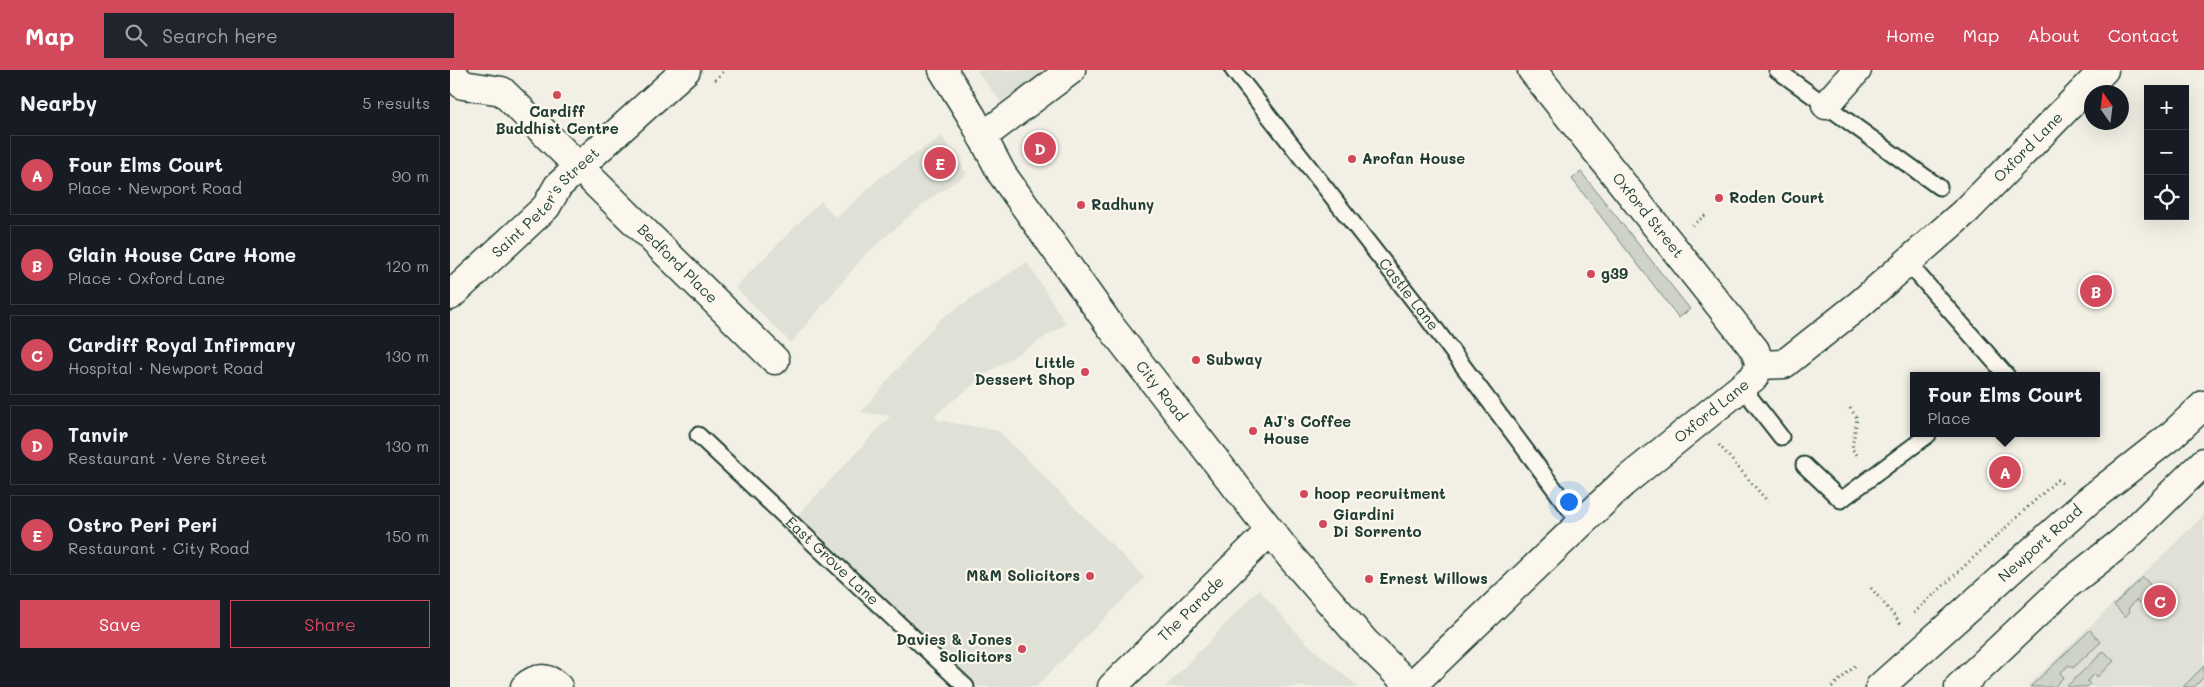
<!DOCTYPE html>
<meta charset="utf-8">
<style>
:root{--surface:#171b24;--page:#20242c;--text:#f1f3f6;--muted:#9ea1a6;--line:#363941;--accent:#d1495b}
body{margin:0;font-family:Mali,sans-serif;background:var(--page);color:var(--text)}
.controls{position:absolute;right:15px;top:15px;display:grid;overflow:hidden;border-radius:0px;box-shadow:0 5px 20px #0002}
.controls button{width:45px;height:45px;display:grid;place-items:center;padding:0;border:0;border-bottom:1px solid var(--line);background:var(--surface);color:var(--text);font:25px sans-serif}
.compass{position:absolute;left:1634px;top:15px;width:45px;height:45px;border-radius:50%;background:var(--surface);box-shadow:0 5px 20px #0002;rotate:346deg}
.you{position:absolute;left:1118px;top:431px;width:18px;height:18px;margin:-12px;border:4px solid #fff;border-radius:50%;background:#1a73e8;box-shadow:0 0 0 8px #1a73e833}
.badge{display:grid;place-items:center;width:32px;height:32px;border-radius:50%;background:var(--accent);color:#fff;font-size:16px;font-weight:700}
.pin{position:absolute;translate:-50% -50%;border:2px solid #fff;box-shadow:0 1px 5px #0006}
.popup{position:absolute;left:1460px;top:302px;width:190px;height:65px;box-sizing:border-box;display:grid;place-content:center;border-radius:0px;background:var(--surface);filter:drop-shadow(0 1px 4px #0005);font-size:16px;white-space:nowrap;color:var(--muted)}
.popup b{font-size:19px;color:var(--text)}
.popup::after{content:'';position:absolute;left:50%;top:100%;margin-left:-10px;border:10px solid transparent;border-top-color:var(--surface)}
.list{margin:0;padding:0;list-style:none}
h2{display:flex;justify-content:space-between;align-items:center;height:65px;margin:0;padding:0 20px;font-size:21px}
h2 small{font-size:16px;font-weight:400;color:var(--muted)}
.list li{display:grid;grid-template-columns:32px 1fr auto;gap:15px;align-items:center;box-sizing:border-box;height:80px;margin:0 10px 10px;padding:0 10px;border:1px solid var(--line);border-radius:0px}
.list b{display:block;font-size:19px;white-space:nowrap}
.list p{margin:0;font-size:16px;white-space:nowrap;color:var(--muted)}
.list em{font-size:16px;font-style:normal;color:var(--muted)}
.actions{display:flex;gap:10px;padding:15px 20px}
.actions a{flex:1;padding:11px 0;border:1px solid var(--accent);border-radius:0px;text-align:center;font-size:18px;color:var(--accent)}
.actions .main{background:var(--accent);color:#fff}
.icon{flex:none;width:28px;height:28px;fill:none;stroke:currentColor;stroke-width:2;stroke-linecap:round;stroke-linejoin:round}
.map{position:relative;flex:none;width:1754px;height:617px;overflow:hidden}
header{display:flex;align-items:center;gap:30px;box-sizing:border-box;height:70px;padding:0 25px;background:var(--accent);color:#fff}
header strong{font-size:24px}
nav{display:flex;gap:28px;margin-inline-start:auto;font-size:18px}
.search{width:350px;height:45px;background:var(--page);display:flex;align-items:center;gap:12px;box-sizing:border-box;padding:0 18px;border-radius:0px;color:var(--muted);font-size:19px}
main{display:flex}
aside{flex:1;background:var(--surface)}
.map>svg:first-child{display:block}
.built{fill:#e0e1d6}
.green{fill:#cfd2c8;stroke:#77887e}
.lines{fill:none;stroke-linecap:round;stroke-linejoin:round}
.service-casing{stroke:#1f3d34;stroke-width:19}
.minor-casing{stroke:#1f3d34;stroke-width:31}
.secondary-casing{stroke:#1f3d34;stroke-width:31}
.primary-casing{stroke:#1f3d34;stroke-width:31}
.path{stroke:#1f3d34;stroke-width:3;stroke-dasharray:1 4;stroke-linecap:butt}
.service{stroke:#fbf7ec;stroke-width:15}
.minor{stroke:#fbf7ec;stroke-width:28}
.secondary{stroke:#fbf7ec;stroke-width:28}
.primary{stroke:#fbf7ec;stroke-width:28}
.poi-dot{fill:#d1495b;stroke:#fbf7ec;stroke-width:2}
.labels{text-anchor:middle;stroke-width:4.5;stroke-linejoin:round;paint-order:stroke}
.poi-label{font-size:15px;font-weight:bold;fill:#1f3d34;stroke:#fbf7ec;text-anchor:start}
.street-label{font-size:15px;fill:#1f3d34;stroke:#fbf7ec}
</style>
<header>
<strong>Map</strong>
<div class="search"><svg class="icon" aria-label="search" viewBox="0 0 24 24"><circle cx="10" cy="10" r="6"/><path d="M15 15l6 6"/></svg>Search here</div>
<nav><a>Home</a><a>Map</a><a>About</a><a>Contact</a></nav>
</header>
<main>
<aside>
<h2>Nearby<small>5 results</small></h2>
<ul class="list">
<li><span class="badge">A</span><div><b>Four Elms Court</b><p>Place · Newport Road</p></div><em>90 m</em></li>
<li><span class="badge">B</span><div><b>Glain House Care Home</b><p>Place · Oxford Lane</p></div><em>120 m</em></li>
<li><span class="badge">C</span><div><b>Cardiff Royal Infirmary</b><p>Hospital · Newport Road</p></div><em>130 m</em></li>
<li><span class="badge">D</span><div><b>Tanvir</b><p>Restaurant · Vere Street</p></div><em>130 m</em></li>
<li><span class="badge">E</span><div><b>Ostro Peri Peri</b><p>Restaurant · City Road</p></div><em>150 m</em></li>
</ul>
<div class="actions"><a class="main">Save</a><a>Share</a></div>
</aside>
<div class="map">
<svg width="1754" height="617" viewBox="0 0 1754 617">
<rect width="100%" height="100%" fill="#f2f0e5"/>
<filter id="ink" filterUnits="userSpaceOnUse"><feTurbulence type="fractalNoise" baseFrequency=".02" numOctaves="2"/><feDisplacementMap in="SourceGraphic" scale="10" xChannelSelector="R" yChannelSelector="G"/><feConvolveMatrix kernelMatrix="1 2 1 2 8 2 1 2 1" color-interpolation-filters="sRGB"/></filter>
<g filter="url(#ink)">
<g class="built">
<path d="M 526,0 L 596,0 L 553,35 Z"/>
<path d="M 492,66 L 517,104 L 477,131 L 416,184 L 341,273 L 285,217 L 371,131 L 386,148 L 432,106 Z"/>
<path d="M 577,192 L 616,254 L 539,302 L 485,345 L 488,350 L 549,361 L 695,508 L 586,617 L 528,617 L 445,541 L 347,446 L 440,346 L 411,342 L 490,249 Z"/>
<path d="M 1754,445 L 1754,617 L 1577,617 L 1636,560 Z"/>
<path d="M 809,519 L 845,561 L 869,584 L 909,617 L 715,617 Z"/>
</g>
<g class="green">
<path d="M 1131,102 L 1240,239 L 1229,248 L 1122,109 Z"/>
<path d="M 1693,507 L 1704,519 L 1689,533 L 1686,530 L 1678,539 L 1680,542 L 1675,547 L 1664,535 Z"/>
<path d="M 1640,560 L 1651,572 L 1623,598 L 1619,595 L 1610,603 L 1614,607 L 1604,617 L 1580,617 Z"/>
<path d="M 1654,581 L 1664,591 L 1647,607 L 1645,604 L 1637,611 L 1640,614 L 1637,617 L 1616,617 Z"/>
<path d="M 1754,596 L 1754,607 L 1744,617 L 1733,617 Z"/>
</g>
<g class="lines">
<g class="service-casing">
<g id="service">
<path id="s1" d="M 783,0 L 978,249 L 1130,453"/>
<path d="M 1327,0 L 1489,117"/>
<path d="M 1458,193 L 1557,306"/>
<path d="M 1292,317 L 1331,367"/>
<path id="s2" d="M 248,365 L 516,617"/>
<path d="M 1354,395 L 1391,430 L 1478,365"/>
</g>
</g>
<g class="minor-casing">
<g id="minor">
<path id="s3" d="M 1082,0 L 1305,280 L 1310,295"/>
<path id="s4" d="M 0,2 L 13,15 L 52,21 L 325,290"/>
<path d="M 1376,35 L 1407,0"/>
<path d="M 532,67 L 621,0"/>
<path id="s5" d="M 0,226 L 96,137 L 108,116 L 236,0"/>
<path id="s6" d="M 1310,295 L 1334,294 L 1410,234 L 1518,139 L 1654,0"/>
<path d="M 75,617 C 85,607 97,606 108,617"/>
<path id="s7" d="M 662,617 L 820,461"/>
<path id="s8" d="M 960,617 L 1173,413 L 1304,307 L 1310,295"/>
</g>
</g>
<g class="secondary-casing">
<g id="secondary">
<path id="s9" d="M 493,0 L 522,47 L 552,104 L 661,257 L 841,487 L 914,571 L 961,617"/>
</g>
</g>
<g class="primary-casing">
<g id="primary">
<path id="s10" d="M 1430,617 L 1638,431 L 1722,365 L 1754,335"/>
<path d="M 1509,617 L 1617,515 L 1673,471 L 1754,392"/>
</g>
</g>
<g class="path">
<path d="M 265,10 L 275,0"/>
<path d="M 1242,155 L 1256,145"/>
<path d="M 1400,338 L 1407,348 L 1402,379 L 1409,387"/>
<path d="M 1269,375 L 1318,432"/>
<path d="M 1421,518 L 1451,554"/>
<path d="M 1464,543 L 1607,410 L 1612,413"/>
<path d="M 1382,617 L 1407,594"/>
</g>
<use href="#service" class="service"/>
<use href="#minor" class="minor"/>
<use href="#secondary" class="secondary"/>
<use href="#primary" class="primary"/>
</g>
</g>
<g class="poi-dot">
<circle cx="107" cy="25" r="5"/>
<circle cx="902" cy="89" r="5"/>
<circle cx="1269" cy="128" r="5"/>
<circle cx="631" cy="135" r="5"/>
<circle cx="1141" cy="204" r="5"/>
<circle cx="746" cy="290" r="5"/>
<circle cx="635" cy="302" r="5"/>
<circle cx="803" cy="361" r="5"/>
<circle cx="854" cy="424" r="5"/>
<circle cx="873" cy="454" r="5"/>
<circle cx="640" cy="506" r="5"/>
<circle cx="919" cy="509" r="5"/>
<circle cx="572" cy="579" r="5"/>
</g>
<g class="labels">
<g class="poi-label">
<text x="107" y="47" text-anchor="middle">Cardiff<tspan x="107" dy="17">Buddhist Centre</tspan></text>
<text x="912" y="94">Arofan House</text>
<text x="1279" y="133">Roden Court</text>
<text x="641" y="140">Radhuny</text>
<text x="1151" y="209">g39</text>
<text x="756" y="295">Subway</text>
<text x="625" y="298" text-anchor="end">Little<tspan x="625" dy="17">Dessert Shop</tspan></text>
<text x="813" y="357">AJ's Coffee<tspan x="813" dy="17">House</tspan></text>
<text x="864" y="429">hoop recruitment</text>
<text x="883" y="450">Giardini<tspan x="883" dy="17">Di Sorrento</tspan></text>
<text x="630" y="511" text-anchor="end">M&amp;M Solicitors</text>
<text x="929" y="514">Ernest Willows</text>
<text x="562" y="575" text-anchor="end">Davies &amp; Jones<tspan x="562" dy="17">Solicitors</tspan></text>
</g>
<g class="street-label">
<text dy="5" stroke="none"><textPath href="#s6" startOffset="351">Oxford Lane</textPath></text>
<text dy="5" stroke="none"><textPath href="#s5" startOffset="134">Saint Peter's Street</textPath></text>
<text dy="5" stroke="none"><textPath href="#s3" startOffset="186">Oxford Street</textPath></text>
<text dy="5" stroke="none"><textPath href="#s4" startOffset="304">Bedford Place</textPath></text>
<text dy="5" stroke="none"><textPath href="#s1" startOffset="285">Castle Lane</textPath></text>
<text dy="5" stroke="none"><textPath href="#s9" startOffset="389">City Road</textPath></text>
<text dy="5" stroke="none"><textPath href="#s8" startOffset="409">Oxford Lane</textPath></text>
<text dy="5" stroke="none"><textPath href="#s10" startOffset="215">Newport Road</textPath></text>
<text dy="5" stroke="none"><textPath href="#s2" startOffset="184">East Grove Lane</textPath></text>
<text dy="5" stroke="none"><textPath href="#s7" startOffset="111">The Parade</textPath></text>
</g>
</g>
</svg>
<div class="controls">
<button>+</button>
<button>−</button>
<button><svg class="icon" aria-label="locate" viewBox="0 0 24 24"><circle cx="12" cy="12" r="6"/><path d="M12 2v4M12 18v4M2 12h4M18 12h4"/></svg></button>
</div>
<svg class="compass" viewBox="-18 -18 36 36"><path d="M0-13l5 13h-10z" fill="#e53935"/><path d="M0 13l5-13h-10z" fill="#9ea1a6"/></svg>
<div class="you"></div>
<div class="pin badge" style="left:1555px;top:402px">A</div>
<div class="popup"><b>Four Elms Court</b>Place</div>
<div class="pin badge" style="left:1646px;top:221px">B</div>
<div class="pin badge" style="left:1710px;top:531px">C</div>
<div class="pin badge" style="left:590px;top:78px">D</div>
<div class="pin badge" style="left:490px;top:93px">E</div>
</div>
</main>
